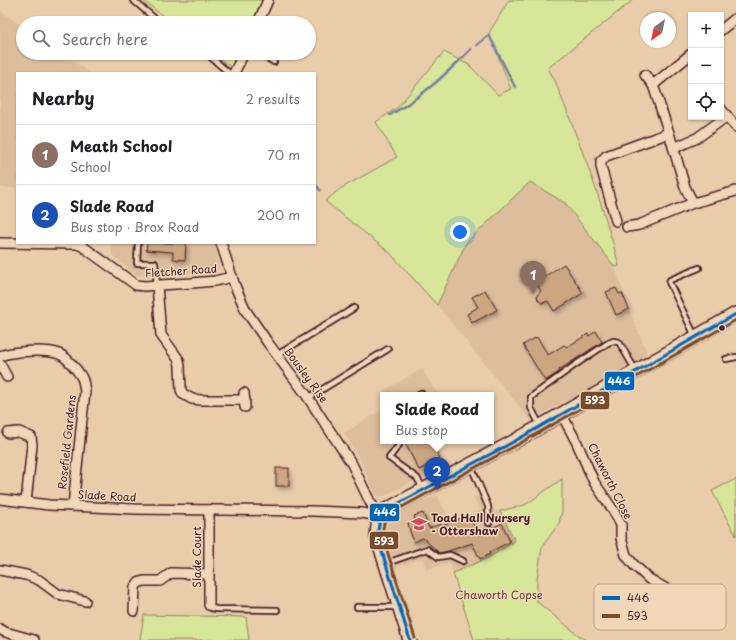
<!DOCTYPE html>
<meta charset="utf-8">
<style>
:root{--surface:#fff;--page:#f6f6f6;--text:#202124;--muted:#757577;--line:#e0e0e0;--accent:#d93025}
body{margin:0;font-family:"Playpen Sans",sans-serif;background:var(--page);color:var(--text)}
.controls{position:absolute;right:12px;top:12px;display:grid;overflow:hidden;border-radius:0px;box-shadow:0 1px 3px #0004}
.controls button{width:36px;height:36px;display:grid;place-items:center;padding:0;border:0;border-bottom:1px solid var(--line);background:var(--surface);color:var(--text);font:20px sans-serif}
.compass{position:absolute;left:640px;top:12px;width:36px;height:36px;border-radius:50%;background:var(--surface);box-shadow:0 1px 3px #0004;rotate:213deg}
.you{position:absolute;left:460px;top:232px;width:14px;height:14px;margin:-10px;border:3px solid #fff;border-radius:50%;background:#1a73e8;box-shadow:0 0 0 6px #1a73e833}
.badge{display:grid;place-items:center;width:26px;height:26px;border-radius:50%;background:var(--accent);color:#fff;font-size:13px;font-weight:700}
.pin{position:absolute;translate:-50% -33px;filter:drop-shadow(0 1px 2px #0008)}
.pin::after{content:'';position:absolute;top:21px;width:14px;height:12px;background:inherit;clip-path:polygon(0 0,100% 0,50% 100%)}
.popup{position:absolute;left:380px;top:392px;width:114px;height:52px;box-sizing:border-box;display:grid;place-content:center;border-radius:0px;background:var(--surface);filter:drop-shadow(0 1px 3px #0005);font-size:13px;white-space:nowrap;color:var(--muted)}
.popup b{font-size:15px;color:var(--text)}
.popup::after{content:'';position:absolute;left:50%;top:100%;margin-left:-8px;border:8px solid transparent;border-top-color:var(--surface)}
.list{margin:0;padding:0;list-style:none}
h2{display:flex;justify-content:space-between;align-items:center;height:52px;margin:0;padding:0 16px;font-size:17px}
h2 small{font-size:13px;font-weight:400;color:var(--muted)}
.list li{display:grid;grid-template-columns:26px 1fr auto;gap:12px;align-items:center;box-sizing:border-box;height:60px;padding:0 16px;border-top:1px solid var(--line)}
.list b{display:block;font-size:15px;white-space:nowrap}
.list p{margin:0;font-size:13px;white-space:nowrap;color:var(--muted)}
.list em{font-size:13px;font-style:normal;color:var(--muted)}
.icon{flex:none;width:22px;height:22px;fill:none;stroke:currentColor;stroke-width:2;stroke-linecap:round;stroke-linejoin:round}
.map{position:relative;flex:none;width:736px;height:640px;overflow:hidden}
.search{position:absolute;background:var(--surface);box-shadow:0 1px 3px #0004;left:16px;top:16px;width:300px;height:44px;display:flex;align-items:center;gap:10px;box-sizing:border-box;padding:0 14px;border-radius:22px;color:var(--muted);font-size:15px}
.panel{position:absolute;background:var(--surface);box-shadow:0 1px 3px #0004;left:16px;top:72px;width:300px;height:172px;border-radius:0px}
.map>svg:first-child{display:block}
.built{fill:#ddbd9c}
.green{fill:#d7e699;stroke:#908262}
.lines{fill:none;stroke-linecap:round;stroke-linejoin:round}
.stream{stroke:#75809f;stroke-width:2.5}
.building{fill:#cca581;stroke:#4a1f2b;filter:url(#shadow)}
.lane-casing{stroke:#4a1f2b;stroke-width:8}
.street-casing{stroke:#4a1f2b;stroke-width:12}
.secondary-casing{stroke:#4a1f2b;stroke-width:16}
.lane{stroke:#f0d7b8;stroke-width:4.5}
.street{stroke:#f0d7b8;stroke-width:9}
.secondary{stroke:#f0d7b8;stroke-width:13}
.bus-1-casing{stroke:#f0d7b8;stroke-width:6}
.bus-2-casing{stroke:#f0d7b8;stroke-width:6}
.bus-1{stroke:#0065bd;stroke-width:3}
.bus-2{stroke:#7a4b2a;stroke-width:3}
.bus-dot{fill:#4a1f2b;stroke:#f0d7b8;stroke-width:1.5}
.labels{text-anchor:middle;stroke-width:3;stroke-linejoin:round;paint-order:stroke}
.street-label{font-size:11px;fill:#4a1f2b;stroke:#f0d7b8}
.poi-label{font-size:11px;font-weight:bold;fill:#4a1f2b;stroke:#f0d7b8;text-anchor:start}
.park-label{font-size:11px;fill:#5f3d3c;stroke:#f0d7b8}
.key{fill:#f0d7b8;stroke:#bea08e;stroke-width:1}
.key-label{font-size:11px;fill:#4a1f2b}
.line-badge{stroke:#f0d7b8;stroke-width:1.5}
.badge-label{font-size:11px;text-anchor:middle;font-weight:bold;fill:#fff}
</style>
<div class="map">
<svg width="736" height="640" viewBox="0 0 736 640">
<defs>
<filter id="shadow"><feDropShadow dx="2" dy="3" stdDeviation="2" flood-color="#0004"/></filter>
</defs>
<rect width="100%" height="100%" fill="#e9ccaa"/>
<filter id="ink" filterUnits="userSpaceOnUse"><feTurbulence type="fractalNoise" baseFrequency=".025" numOctaves="2"/><feDisplacementMap in="SourceGraphic" scale="8" xChannelSelector="R" yChannelSelector="G"/><feConvolveMatrix kernelMatrix="1 2 1 2 8 2 1 2 1" color-interpolation-filters="sRGB"/></filter>
<g filter="url(#ink)">
<g class="built">
<path d="M 0,11 L 23,26 L 23,53 L 62,53 L 90,73 L 17,73 L 17,188 L 0,188 Z"/>
<path d="M 530,182 L 565,203 L 615,267 L 630,312 L 647,353 L 645,360 L 530,420 L 437,305 L 466,243 Z"/>
<path d="M 111,243 L 214,243 L 220,264 L 216,272 L 137,275 L 112,255 Z"/>
<path d="M 422,369 L 438,395 L 388,395 L 385,390 Z"/>
<path d="M 383,409 L 383,441 L 431,441 L 445,467 L 407,484 L 384,496 L 376,496 L 360,459 L 344,433 Z"/>
<path d="M 477,471 L 494,511 L 500,511 L 515,541 L 488,558 L 453,573 L 449,562 L 426,570 L 423,558 L 395,568 L 385,535 L 387,523 L 397,512 L 437,495 L 453,526 L 459,520 L 480,510 L 474,498 L 479,495 L 470,477 Z"/>
</g>
<g class="green">
<path d="M 143,0 L 264,0 L 254,23 L 172,23 Z"/>
<path d="M 509,0 L 633,0 L 548,68 L 555,81 C 579,142 603,202 619,266 L 615,267 L 565,203 L 530,182 L 466,243 L 437,305 L 390,253 L 325,201 L 340,189 L 397,157 L 376,122 L 398,107 L 444,52 L 469,65 L 498,95 L 511,89 L 489,33 Z"/>
<path d="M 211,53 L 240,53 L 233,68 Z"/>
<path d="M 562,479 L 562,511 L 559,523 L 542,547 L 537,579 L 537,602 L 582,638 L 586,640 L 474,640 L 453,573 L 488,558 L 515,541 L 500,511 L 525,505 Z"/>
<path d="M 736,479 L 736,536 L 712,491 Z"/>
<path d="M 144,615 L 246,617 L 249,640 L 140,640 Z"/>
</g>
<g class="lines">
<g class="stream">
<path d="M 477,45 L 489,35 L 515,87"/>
<path d="M 390,115 C 423,96 444,76 471,49"/>
<path d="M 315,184 L 320,190"/>
</g>
</g>
<g class="building">
<path d="M 147,243 L 186,243 L 185,260 L 173,259 L 173,252 L 146,250 Z"/>
<path d="M 564,264 L 583,293 L 554,311 L 548,301 L 542,303 L 538,300 L 537,295 L 541,291 L 536,282 Z"/>
<path d="M 616,288 L 619,294 L 622,293 L 629,309 L 616,315 L 606,292 Z"/>
<path d="M 485,290 L 497,310 L 472,323 L 467,314 L 478,307 L 472,297 Z"/>
<path d="M 596,331 L 602,342 L 559,370 L 559,372 L 545,381 L 523,345 L 537,337 L 548,355 L 564,345 L 567,347 L 588,334 L 589,336 Z"/>
<path d="M 404,441 L 431,441 L 440,459 L 419,470 Z"/>
<rect x="276" y="468" width="13" height="18"/>
<path d="M 423,513 L 429,528 L 441,524 L 442,526 L 468,515 L 479,535 L 502,523 L 510,542 L 489,552 L 490,554 L 480,559 L 472,543 L 448,551 L 439,553 L 423,538 L 414,542 L 410,531 L 408,523 L 415,520 L 414,516 Z"/>
</g>
<g class="lines">
<g class="lane-casing">
<g id="lane">
<path d="M 133,0 L 160,23"/>
<path d="M 206,53 L 229,73"/>
<path d="M 258,53 L 274,62"/>
<path d="M 138,243 L 137,263 L 155,263 L 157,285"/>
<path d="M 695,336 L 669,282 L 670,280 L 699,268"/>
<path d="M 277,355 L 354,308"/>
<path d="M 726,359 L 736,357"/>
<path d="M 419,395 L 421,393"/>
<path d="M 308,398 L 388,349"/>
<path d="M 540,425 L 531,408 L 531,397 L 575,365 L 608,343 L 613,341 L 619,342 L 636,371"/>
<path d="M 398,441 L 399,445 L 389,458 L 417,478 L 423,488"/>
<path d="M 471,466 L 488,506 L 489,523"/>
<path d="M 387,563 L 427,549 L 438,557 L 450,555 L 463,561"/>
<path d="M 209,605 L 211,608 L 216,609 L 277,610"/>
<path d="M 357,607 L 397,607"/>
</g>
</g>
<g class="street-casing">
<g id="street">
<path d="M 258,23 L 268,0"/>
<path d="M 721,30 L 736,18"/>
<path d="M 691,54 L 653,85 L 669,133 L 685,187 L 693,203"/>
<path d="M 234,73 L 244,53"/>
<path d="M 645,75 L 653,85"/>
<path d="M 721,109 L 736,127"/>
<path d="M 674,148 L 697,138 L 727,116"/>
<path d="M 616,221 L 601,167 L 601,161 L 606,156 L 669,133"/>
<path d="M 627,227 L 639,225 L 693,203 L 736,191"/>
<path d="M 0,243 L 77,244 L 82,246 L 136,285 L 144,286 L 192,283 L 215,281 L 232,277"/>
<path d="M 221,243 L 235,286 L 246,311 L 268,343 L 305,393 L 352,464 L 370,502 L 380,516"/>
<path d="M 157,285 L 161,335 L 179,360 L 180,366 L 181,390 L 183,394 L 192,399 L 201,400 L 245,400"/>
<path d="M 0,356 C 13,351 46,349 59,354 C 66,356 79,372 82,378 C 84,382 84,387 85,391 L 73,506"/>
<path d="M 0,364 L 7,377"/>
<path d="M 244,393 L 245,407"/>
<path d="M 561,413 L 577,443 L 594,482 L 613,510 L 621,525 L 621,538 L 626,555 L 633,564 L 649,579 L 668,590"/>
<path d="M 8,433 L 19,432 L 31,437 L 32,445 L 26,502"/>
<path d="M 0,499 L 49,505 L 136,509 L 313,511 L 362,513 L 380,516"/>
<path d="M 0,570 L 26,575 L 39,580 L 58,594 L 85,601"/>
<path d="M 209,605 L 209,510"/>
<path d="M 134,611 L 135,587 L 138,583 L 144,581 L 160,581 L 171,573 L 208,574"/>
<path d="M 0,629 L 5,632 L 34,640"/>
</g>
</g>
<g class="secondary-casing">
<path id="secondary" d="M 410,640 L 377,536 C 378,525 378,518 386,510 L 515,441 L 736,314"/>
</g>
<use href="#lane" class="lane"/>
<use href="#street" class="street"/>
<use href="#secondary" class="secondary"/>
<g class="bus-1-casing">
<path id="bus-1" d="M 410,640 L 377,536 L 380,519 L 386,510 L 515,441 L 736,314"/>
</g>
<g class="bus-2-casing">
<path id="bus-2" d="M 415,638 L 382,535 L 384,523 L 389,514 L 517,445 L 736,320"/>
</g>
<use href="#bus-1" class="bus-1"/>
<use href="#bus-2" class="bus-2"/>
</g>
</g>
<defs>
<g id="school-bare" transform="scale(1.2)"><path d="M0-5L7-2L0 1L-7-2ZM-4 1L0 2.5L4 1V4Q0 6-4 4Z" fill="#d1495b" stroke="#f0d7b8" stroke-width="2.5" paint-order="stroke"/></g>
</defs>
<g fill-rule="evenodd">
<use href="#school-bare" x="419" y="524"/>
</g>
<circle class="bus-dot" cx="722" cy="328" r="3.5"/>
<g class="labels">
<g class="street-label">
<text transform="translate(181 271) rotate(-4)" y="4">Fletcher Road</text>
<text transform="translate(306 375) rotate(54)" y="4">Bousley Rise</text>
<text transform="translate(67 442) rotate(-84)" y="4">Rosefield Gardens</text>
<text transform="translate(610 481) rotate(63)" y="4">Chaworth Close</text>
<text transform="translate(107 496) rotate(3)" y="4">Slade Road</text>
<text transform="translate(197 557) rotate(-90)" y="4">Slade Court</text>
</g>
<g class="poi-label">
<text x="431" y="522">Toad Hall Nursery<tspan x="431" dy="13">- Ottershaw</tspan></text>
</g>
<g class="park-label">
<text x="499" y="599">Chaworth Copse</text>
</g>
</g>
<rect x="594" y="584" width="132" height="46" rx="6" class="key"/>
<rect x="602" y="596" width="18" height="4" fill="#0065bd"/>
<rect x="602" y="614" width="18" height="4" fill="#7a4b2a"/>
<g class="key-label">
<text x="627" y="602">446</text>
<text x="627" y="620">593</text>
</g>
<g class="line-badge">
<rect x="604" y="371" width="31" height="20" rx="4" fill="#0065bd"/>
<rect x="580" y="391" width="30" height="19" rx="4" fill="#7a4b2a"/>
<rect x="369" y="503" width="31" height="19" rx="4" fill="#0065bd"/>
<rect x="369" y="531" width="30" height="19" rx="4" fill="#7a4b2a"/>
</g>
<g class="badge-label">
<text x="619" y="385">446</text>
<text x="595" y="404">593</text>
<text x="385" y="516">446</text>
<text x="384" y="545">593</text>
</g>
</svg>
<div class="controls">
<button>+</button>
<button>−</button>
<button><svg class="icon" aria-label="locate" viewBox="0 0 24 24"><circle cx="12" cy="12" r="6"/><path d="M12 2v4M12 18v4M2 12h4M18 12h4"/></svg></button>
</div>
<svg class="compass" viewBox="-18 -18 36 36"><path d="M0-13l5 13h-10z" fill="#e53935"/><path d="M0 13l5-13h-10z" fill="#757577"/></svg>
<div class="you"></div>
<div class="pin badge" style="left:533px;top:294px;background:#8d6e63">1</div>
<div class="pin badge" style="left:437px;top:490px;background:#1a4fb4">2</div>
<div class="popup"><b>Slade Road</b>Bus stop</div>
<div class="search"><svg class="icon" aria-label="search" viewBox="0 0 24 24"><circle cx="10" cy="10" r="6"/><path d="M15 15l6 6"/></svg>Search here</div>
<section class="panel">
<h2>Nearby<small>2 results</small></h2>
<ul class="list">
<li><span class="badge" style="background:#8d6e63">1</span><div><b>Meath School</b><p>School</p></div><em>70 m</em></li>
<li><span class="badge" style="background:#1a4fb4">2</span><div><b>Slade Road</b><p>Bus stop · Brox Road</p></div><em>200 m</em></li>
</ul>
</section>
</div>
